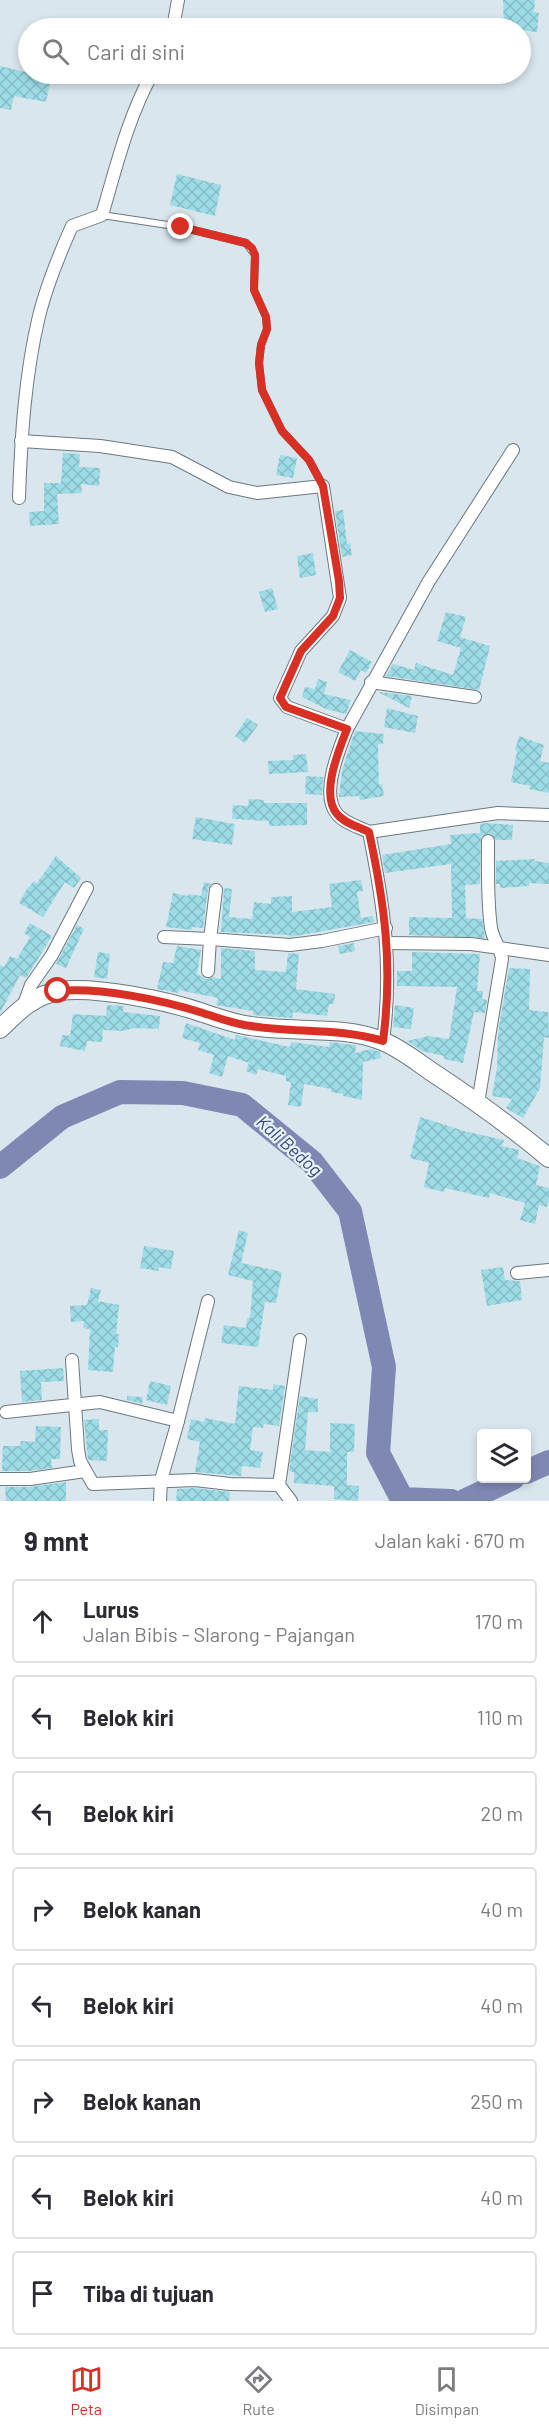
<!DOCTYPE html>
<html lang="id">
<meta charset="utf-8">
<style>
:root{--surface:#fff;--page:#f7f7f7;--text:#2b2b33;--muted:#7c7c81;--line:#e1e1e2;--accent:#d93025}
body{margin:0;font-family:Barlow,sans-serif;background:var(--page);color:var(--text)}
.controls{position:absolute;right:18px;bottom:18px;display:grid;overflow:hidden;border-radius:6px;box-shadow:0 3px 9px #0003}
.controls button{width:54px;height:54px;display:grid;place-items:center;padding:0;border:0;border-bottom:2px solid var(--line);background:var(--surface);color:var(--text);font:30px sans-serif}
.stop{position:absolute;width:18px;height:18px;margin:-14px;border:4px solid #d93025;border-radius:50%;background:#fff}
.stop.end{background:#d93025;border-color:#fff;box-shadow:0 2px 6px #0008}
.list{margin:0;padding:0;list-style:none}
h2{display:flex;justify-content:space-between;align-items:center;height:78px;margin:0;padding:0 24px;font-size:26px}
h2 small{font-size:20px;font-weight:400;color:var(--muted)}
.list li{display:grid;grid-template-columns:39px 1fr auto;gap:18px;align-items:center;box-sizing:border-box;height:84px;margin:0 12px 12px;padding:0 12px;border:2px solid var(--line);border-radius:6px}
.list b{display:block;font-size:22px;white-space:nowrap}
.list p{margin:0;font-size:20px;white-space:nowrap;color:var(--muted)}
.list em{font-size:20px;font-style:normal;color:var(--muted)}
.icon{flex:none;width:33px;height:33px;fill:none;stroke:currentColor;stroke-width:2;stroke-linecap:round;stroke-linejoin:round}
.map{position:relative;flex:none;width:549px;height:1501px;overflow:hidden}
.search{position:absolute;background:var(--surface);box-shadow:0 3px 9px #0003;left:18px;right:18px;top:18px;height:66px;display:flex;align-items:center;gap:15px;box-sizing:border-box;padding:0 21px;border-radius:33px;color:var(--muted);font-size:22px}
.sheet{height:846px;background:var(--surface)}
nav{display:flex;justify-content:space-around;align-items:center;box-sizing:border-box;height:84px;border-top:2px solid var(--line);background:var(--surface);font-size:16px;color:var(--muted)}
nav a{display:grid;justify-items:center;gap:3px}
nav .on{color:var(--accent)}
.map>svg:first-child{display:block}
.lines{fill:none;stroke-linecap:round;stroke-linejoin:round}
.river{stroke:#7f88b3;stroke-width:24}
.building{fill:url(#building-cross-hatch)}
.lane-casing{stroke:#6c787e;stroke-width:8}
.street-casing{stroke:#6c787e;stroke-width:14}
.secondary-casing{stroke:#6c787e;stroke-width:20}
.lane{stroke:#fff;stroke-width:6}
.street{stroke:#fff;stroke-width:12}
.secondary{stroke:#fff;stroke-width:18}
.route{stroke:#d93025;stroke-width:8}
.labels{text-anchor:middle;stroke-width:4.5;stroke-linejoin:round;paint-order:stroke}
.water-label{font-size:18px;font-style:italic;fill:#3c457e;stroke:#e6f3fa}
</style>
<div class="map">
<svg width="549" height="1501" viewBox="0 0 549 1501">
<defs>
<pattern id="building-cross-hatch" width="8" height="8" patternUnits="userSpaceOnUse" patternTransform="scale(1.5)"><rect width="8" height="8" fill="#9ddce6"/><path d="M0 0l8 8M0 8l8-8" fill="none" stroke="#86bcc5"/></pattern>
</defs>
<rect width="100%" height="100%" fill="#d9e6ed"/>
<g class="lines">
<g class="river">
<path d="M 0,1167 L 62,1117 L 120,1092 L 183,1093 L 242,1105 L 312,1162 L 350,1211 L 384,1367 L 378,1453 L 402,1499 L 451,1501"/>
<path d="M 526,1472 L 549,1462"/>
<path d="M 464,1501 L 513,1478"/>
</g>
</g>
<g class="building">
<path d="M 503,0 L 535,0 L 534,12 L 539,13 L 537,32 L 504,28 Z"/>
<path d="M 0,66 L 51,78 L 46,102 L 14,96 L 11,110 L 0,108 Z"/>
<path d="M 177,174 L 221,185 L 215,216 L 170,205 Z"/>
<path d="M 63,453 L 80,454 L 79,467 L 100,468 L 99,486 L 81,484 L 82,493 L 57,494 L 59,524 L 30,526 L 29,512 L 44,511 L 44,483 L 61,483 Z"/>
<path d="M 280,455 L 297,458 L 293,478 L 276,475 Z"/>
<path d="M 343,510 L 347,544 L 350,543 L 352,555 L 342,557 L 335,511 Z"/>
<path d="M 313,553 L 316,575 L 300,578 L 297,556 Z"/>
<path d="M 272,588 L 278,609 L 265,612 L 259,592 Z"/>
<path d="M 446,612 L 466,617 L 460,637 L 490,646 L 479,690 L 386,676 L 393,664 L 414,670 L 416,663 L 453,675 L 461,648 L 437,641 Z"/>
<path d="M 350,650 L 372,662 L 366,673 L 361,670 L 355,681 L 338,672 Z"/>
<path d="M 318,679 L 327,682 L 324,694 L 351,700 L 346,714 L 326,709 L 302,697 L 305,687 L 315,689 Z"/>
<path d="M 380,692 L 412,696 L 409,708 L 380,693 Z"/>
<path d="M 387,708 L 418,716 L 415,733 L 384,727 Z"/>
<path d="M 247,718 L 258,725 L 245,743 L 235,736 Z"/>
<path d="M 355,731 L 384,734 L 383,744 L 378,744 L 379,785 L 382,784 L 384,796 L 360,800 L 359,796 L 339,797 L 342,770 Z"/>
<path d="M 519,736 L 544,745 L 540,761 L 549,763 L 549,793 L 529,789 L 530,786 L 511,782 L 517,751 L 515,750 Z"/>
<path d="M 306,754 L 308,772 L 269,774 L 268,761 L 293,760 L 293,755 Z"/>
<path d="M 306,776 L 323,777 L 322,795 L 305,794 Z"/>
<path d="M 249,799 L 264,800 L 264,803 L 307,803 L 307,825 L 269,826 L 269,821 L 232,819 L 233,805 L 248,806 Z"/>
<path d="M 196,817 L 235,824 L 232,845 L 192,839 Z"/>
<path d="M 486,823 L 513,825 L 512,840 L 496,840 L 489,833 L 481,836 L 480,884 L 465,885 L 466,918 L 482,919 L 485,938 L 409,935 L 409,917 L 452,918 L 451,864 L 385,873 L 382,855 L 451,844 L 450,835 L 480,833 L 480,824 Z"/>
<path d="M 56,856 L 81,878 L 74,888 L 65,882 L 43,917 L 19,903 L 27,889 L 34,881 L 37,883 Z"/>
<path d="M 535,859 L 535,861 L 549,863 L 549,884 L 529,883 L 529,886 L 500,888 L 500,884 L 496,884 L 496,861 Z"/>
<path d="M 361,880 L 363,891 L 357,892 L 361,918 L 373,916 L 374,922 L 290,937 L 289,935 L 221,932 L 224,888 L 232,889 L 229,917 L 252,919 L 254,902 L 271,904 L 271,897 L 292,896 L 292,912 L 332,907 L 329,884 Z"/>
<path d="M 204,882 L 211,884 L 208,889 L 203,928 L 192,927 L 192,930 L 166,927 L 173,893 L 188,896 L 188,894 L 201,896 Z"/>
<path d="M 30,923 L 52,936 L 26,978 L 20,975 L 0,1013 L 0,965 L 4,967 L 10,956 L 17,959 L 30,937 L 24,933 Z"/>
<path d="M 77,925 L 84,929 L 66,968 L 56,964 Z"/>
<path d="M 354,943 L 355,951 L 340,954 L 338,946 Z"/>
<path d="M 177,946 L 201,950 L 197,974 L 207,979 L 213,977 L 221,979 L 221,948 L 255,951 L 255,970 L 286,972 L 288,953 L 299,954 L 296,989 L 335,994 L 334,1004 L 329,1004 L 327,1016 L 293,1012 L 292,1018 L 264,1016 L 253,1015 L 253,1011 L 216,1005 L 218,998 L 179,990 L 178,993 L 157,989 L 163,962 L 173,963 Z"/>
<path d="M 98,952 L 110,954 L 107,979 L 94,977 Z"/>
<path d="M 412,952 L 480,954 L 477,991 L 483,991 L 482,999 L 487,1000 L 485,1013 L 474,1012 L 463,1063 L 444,1059 L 444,1056 L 422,1051 L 407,1041 L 429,1036 L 449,1039 L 457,987 L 397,986 L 397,971 L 412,971 Z"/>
<path d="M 509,968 L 530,969 L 529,1010 L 548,1012 L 549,1038 L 544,1037 L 540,1088 L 523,1118 L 506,1108 L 512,1099 L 492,1096 L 497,1068 L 498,1033 Z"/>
<path d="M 107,1005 L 124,1006 L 123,1012 L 160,1016 L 159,1029 L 135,1028 L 123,1031 L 103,1030 L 102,1042 L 87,1041 L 85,1051 L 60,1046 L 62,1035 L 70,1036 L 73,1014 L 106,1016 Z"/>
<path d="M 395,1005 L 414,1008 L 411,1029 L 393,1027 Z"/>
<path d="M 186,1023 L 235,1040 L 236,1035 L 290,1047 L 291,1042 L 329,1047 L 330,1042 L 353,1045 L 356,1045 L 355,1053 L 371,1049 L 380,1052 L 381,1058 L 363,1062 L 362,1100 L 343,1096 L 343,1094 L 331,1092 L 331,1089 L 304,1084 L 301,1107 L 288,1105 L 291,1082 L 286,1081 L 286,1076 L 258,1069 L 256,1075 L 246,1071 L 249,1063 L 228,1056 L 222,1077 L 209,1073 L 214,1055 L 198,1050 L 200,1043 L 182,1038 Z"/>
<path d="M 420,1117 L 464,1131 L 504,1140 L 502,1146 L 519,1150 L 517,1158 L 540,1166 L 536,1185 L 549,1188 L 549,1198 L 547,1207 L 539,1205 L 535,1224 L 520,1220 L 525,1203 L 490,1193 L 489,1198 L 445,1188 L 444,1192 L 424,1187 L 429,1163 L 410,1158 Z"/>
<path d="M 239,1230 L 248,1233 L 241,1263 L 282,1272 L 276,1303 L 265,1302 L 258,1347 L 221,1343 L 224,1325 L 246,1328 L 247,1318 L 250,1318 L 253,1281 L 228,1275 Z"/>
<path d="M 144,1246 L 174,1251 L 171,1269 L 159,1267 L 158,1271 L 140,1268 Z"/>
<path d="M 503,1267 L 505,1280 L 520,1281 L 522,1300 L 487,1306 L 481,1270 Z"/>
<path d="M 91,1288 L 101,1290 L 98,1301 L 119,1305 L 116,1334 L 119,1334 L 118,1347 L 115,1347 L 113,1372 L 88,1370 L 90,1329 L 83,1328 L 84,1321 L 71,1322 L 70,1306 L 87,1305 Z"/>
<path d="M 63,1368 L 64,1381 L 41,1382 L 42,1400 L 22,1402 L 20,1371 Z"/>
<path d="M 150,1381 L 171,1386 L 167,1405 L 146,1400 Z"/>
<path d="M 273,1384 L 285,1386 L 279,1426 L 264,1424 L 263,1428 L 253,1427 L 250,1450 L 263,1452 L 260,1468 L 242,1466 L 241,1476 L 195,1472 L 200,1442 L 187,1439 L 191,1419 L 204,1422 L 205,1418 L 235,1424 L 239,1386 L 273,1390 Z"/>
<path d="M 127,1396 L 143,1397 L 142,1404 L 127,1400 Z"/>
<path d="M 300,1396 L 318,1399 L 318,1412 L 308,1412 L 305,1450 L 330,1452 L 330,1423 L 355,1424 L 354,1452 L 347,1452 L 347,1485 L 359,1486 L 358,1501 L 334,1499 L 334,1486 L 294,1483 L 294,1472 L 289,1471 Z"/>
<path d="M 99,1419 L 99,1430 L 108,1430 L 107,1461 L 89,1460 L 88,1458 L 84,1420 Z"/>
<path d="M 36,1426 L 61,1427 L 60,1459 L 51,1459 L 52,1468 L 29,1471 L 2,1471 L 3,1446 L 20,1446 L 21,1441 L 35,1442 Z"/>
<path d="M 66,1482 L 66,1501 L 6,1501 L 5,1487 L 30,1487 Z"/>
<path d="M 195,1488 L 230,1492 L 229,1501 L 176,1501 L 177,1489 Z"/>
</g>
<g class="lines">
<g class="lane-casing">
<path id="lane" d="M 102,215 L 181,227 L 246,243 L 255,255 L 254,290 L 266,317 L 267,329 L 261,345 L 259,363 L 262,390 L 282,431 L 309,460 L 323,486"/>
</g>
<g class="street-casing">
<g id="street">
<path d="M 173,28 L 178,0"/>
<path d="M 21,441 L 100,446 L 172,457 L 229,487 L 257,493 L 323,486 L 340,598 L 333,616 L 301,651 L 280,698 L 287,707 L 347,729 L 429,581 L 513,450"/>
<path d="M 19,498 C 21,437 25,375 39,316 C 47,284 59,255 72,226 L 102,215 C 116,168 128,117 152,74"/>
<path d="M 371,682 L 475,697"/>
<path d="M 347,729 C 339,750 320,794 337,814 C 344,823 359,827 369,832 C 384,906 393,966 383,1041"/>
<path d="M 369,832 L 498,813 L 549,815"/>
<path d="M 216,890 L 210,939 L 290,945 L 322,941 L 386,928"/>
<path d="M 164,937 L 210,939 L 208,971"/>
<path d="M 387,943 L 471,944 L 549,955"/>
<path d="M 23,1007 L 31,985 L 52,955 L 87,888"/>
<path d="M 478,1103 L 502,959 C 501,948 493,940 491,928 C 487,899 488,870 488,841"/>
<path d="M 517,1273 L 549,1270"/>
<path d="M 72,1360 L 78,1449 L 80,1461 L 93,1484 L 195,1480 L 230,1484 L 279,1485"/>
<path d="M 6,1412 L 100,1402 L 178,1421"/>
<path d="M 0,1479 L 30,1479 L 85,1471"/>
<path d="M 160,1501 L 161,1480 L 178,1421 L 208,1301"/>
<path d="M 291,1501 L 279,1485 L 300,1340"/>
</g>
</g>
<g class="secondary-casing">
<path id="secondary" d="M 0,1029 C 17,1012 35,994 60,991 C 95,986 169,1001 203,1013 C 219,1018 234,1024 251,1026 C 293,1033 343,1025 382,1041 C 400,1048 416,1061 432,1072 C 473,1099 512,1127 549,1158"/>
</g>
<use href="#lane" class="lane"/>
<use href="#street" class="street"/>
<use href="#secondary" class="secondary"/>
</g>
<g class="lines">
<path class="route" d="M 58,991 C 100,987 162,1000 203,1013 C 219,1018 234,1024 251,1026 C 295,1033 340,1028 383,1041 C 393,967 385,905 369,832 C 359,827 344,823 337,814 C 320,794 339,750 347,729 L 286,707 L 280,698 L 301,651 L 333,616 L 340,598 L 339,581 L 323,486 L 309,460 L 282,431 L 262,390 L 259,363 L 261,345 L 267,329 L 266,317 L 254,290 L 255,255 L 252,248 L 246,243 L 181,227"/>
</g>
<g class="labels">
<g class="water-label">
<text transform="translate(289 1146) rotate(42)" y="6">Kali Bedog</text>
</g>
</g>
</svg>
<div class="controls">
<button><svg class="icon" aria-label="layers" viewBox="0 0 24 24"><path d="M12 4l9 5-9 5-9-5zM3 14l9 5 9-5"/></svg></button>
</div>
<div class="stop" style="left:58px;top:991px"></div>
<div class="stop end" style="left:181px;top:227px"></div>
<div class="search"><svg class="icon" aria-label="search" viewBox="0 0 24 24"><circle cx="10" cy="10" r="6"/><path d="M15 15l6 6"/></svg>Cari di sini</div>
</div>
<section class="sheet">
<h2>9 mnt<small>Jalan kaki · 670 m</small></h2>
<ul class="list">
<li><svg class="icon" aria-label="ahead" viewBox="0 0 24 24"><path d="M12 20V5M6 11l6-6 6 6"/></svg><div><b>Lurus</b><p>Jalan Bibis - Slarong - Pajangan</p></div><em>170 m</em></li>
<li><svg class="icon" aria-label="left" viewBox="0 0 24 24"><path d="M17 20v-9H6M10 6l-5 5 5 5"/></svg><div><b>Belok kiri</b></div><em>110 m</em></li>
<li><svg class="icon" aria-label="left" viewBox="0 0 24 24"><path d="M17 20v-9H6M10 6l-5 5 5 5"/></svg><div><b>Belok kiri</b></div><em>20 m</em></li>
<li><svg class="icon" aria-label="right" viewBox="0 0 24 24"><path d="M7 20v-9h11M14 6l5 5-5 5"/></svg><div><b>Belok kanan</b></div><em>40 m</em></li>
<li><svg class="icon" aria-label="left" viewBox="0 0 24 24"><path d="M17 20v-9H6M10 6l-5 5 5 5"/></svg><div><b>Belok kiri</b></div><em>40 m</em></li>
<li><svg class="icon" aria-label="right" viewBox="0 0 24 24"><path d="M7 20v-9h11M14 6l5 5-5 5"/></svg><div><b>Belok kanan</b></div><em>250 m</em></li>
<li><svg class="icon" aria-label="left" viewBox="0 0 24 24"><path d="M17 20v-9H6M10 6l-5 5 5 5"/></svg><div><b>Belok kiri</b></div><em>40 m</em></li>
<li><svg class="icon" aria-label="arrive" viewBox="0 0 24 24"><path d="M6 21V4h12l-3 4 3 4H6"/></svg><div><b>Tiba di tujuan</b></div></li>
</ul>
</section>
<nav>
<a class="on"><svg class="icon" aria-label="map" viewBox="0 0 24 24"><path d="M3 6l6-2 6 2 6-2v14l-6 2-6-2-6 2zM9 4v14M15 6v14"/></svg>Peta</a>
<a><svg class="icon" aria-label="directions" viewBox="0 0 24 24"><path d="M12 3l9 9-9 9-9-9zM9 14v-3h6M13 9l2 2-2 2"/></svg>Rute</a>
<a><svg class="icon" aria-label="saved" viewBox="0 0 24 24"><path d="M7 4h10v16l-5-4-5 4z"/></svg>Disimpan</a>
</nav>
